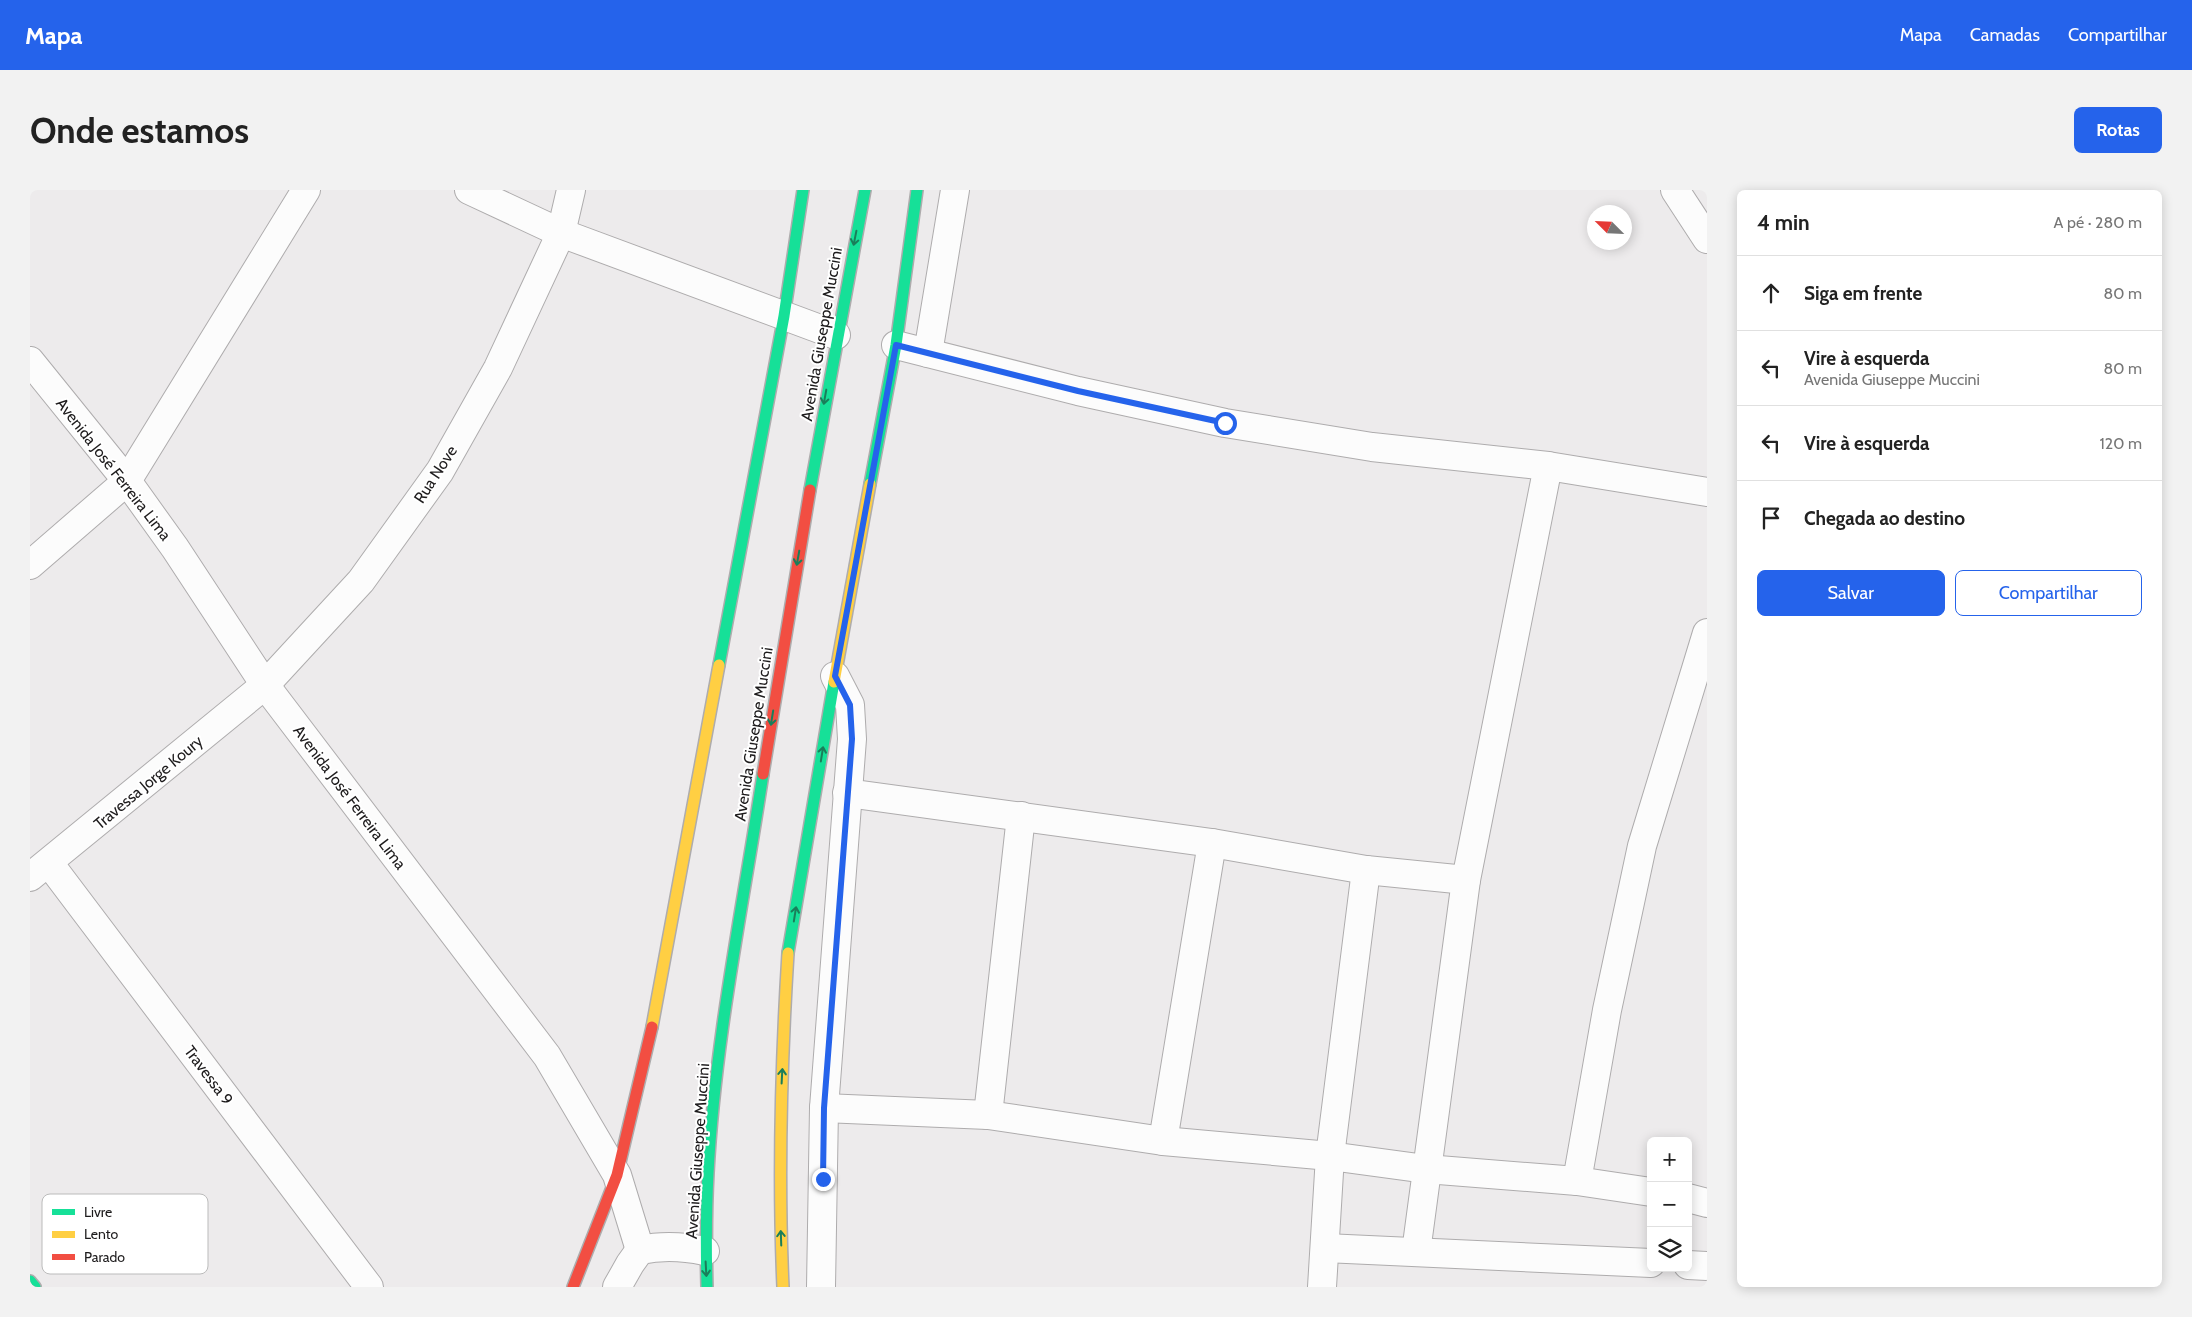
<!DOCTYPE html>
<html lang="pt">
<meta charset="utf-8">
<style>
:root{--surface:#fff;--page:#f2f2f2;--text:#222;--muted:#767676;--line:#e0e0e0;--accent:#2563eb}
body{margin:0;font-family:Cabin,sans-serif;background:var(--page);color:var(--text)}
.controls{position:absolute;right:15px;bottom:15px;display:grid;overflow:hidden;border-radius:8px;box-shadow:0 2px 12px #0003}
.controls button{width:45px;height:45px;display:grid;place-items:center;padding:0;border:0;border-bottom:1px solid var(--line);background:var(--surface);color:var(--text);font:25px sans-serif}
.compass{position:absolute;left:1557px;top:15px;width:45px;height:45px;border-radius:50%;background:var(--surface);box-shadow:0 2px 12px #0003;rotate:294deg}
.stop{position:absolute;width:15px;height:15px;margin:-11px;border:4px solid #2563eb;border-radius:50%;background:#fff}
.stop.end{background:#2563eb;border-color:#fff;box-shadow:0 1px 5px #0008}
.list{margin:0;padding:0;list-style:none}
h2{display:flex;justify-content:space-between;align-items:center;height:65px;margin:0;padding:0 20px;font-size:21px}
h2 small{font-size:16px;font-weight:400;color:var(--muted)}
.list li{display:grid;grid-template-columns:32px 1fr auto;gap:15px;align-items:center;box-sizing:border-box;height:75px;padding:0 20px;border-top:1px solid var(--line)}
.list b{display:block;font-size:19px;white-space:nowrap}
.list p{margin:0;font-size:16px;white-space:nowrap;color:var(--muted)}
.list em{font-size:16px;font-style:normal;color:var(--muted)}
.actions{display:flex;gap:10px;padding:15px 20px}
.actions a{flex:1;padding:11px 0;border:1px solid var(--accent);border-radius:8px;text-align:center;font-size:18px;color:var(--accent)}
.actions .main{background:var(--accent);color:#fff}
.icon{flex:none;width:28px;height:28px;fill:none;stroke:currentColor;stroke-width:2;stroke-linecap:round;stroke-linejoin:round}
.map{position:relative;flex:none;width:1677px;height:1097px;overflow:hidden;border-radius:8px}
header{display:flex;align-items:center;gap:30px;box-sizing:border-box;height:70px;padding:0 25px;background:var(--accent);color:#fff}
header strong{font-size:24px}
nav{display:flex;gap:28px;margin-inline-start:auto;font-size:18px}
.intro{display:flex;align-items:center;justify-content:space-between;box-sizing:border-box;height:120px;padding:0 30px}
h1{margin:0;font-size:35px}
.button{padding:12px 22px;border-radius:8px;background:var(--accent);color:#fff;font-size:18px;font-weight:700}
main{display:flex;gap:30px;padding:0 30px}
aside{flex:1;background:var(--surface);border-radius:8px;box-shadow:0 2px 12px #0003}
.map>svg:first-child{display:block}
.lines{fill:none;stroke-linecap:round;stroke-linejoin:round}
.street-casing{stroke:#aeacad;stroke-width:30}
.fast-casing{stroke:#aeacad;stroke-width:14}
.slow-casing{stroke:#aeacad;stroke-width:14}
.jam-casing{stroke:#aeacad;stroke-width:14}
.street{stroke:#fcfcfc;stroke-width:28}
.fast{stroke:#16e098;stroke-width:11}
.slow{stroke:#ffcf43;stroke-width:11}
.jam{stroke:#f24e42;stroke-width:11}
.oneway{stroke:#1a7e5a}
.route{stroke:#2563eb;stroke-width:6}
.labels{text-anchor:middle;stroke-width:4;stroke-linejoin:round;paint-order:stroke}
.street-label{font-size:16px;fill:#1d1b1c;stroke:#fff}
.key{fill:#fff;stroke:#bbb;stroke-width:1}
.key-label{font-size:14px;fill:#1d1b1c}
</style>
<header>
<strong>Mapa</strong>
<nav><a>Mapa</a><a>Camadas</a><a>Compartilhar</a></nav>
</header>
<div class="intro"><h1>Onde estamos</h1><a class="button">Rotas</a></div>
<main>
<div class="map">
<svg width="1677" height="1097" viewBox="0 0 1677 1097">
<rect width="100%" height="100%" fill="#edebec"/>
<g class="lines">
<g class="street-casing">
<g id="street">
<path d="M 439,0 L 531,43 L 806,145"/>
<path d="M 1645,0 L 1677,49"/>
<path d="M 866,155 L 1048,201 L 1195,233 L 1342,257 L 1518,276 L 1677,302"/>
<path d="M 898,163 L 925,0"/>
<path d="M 0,171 L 97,291 L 145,358 L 235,495 L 517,866 L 587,985 L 610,1060"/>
<path d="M 0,375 L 97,291 L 276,0"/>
<path d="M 817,603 L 1182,653 L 1336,680 L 1436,690"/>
<path d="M 19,673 L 339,1097"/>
<path d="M 0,687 L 235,495 L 331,391 L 410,281 L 468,178 L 531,43 L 541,0"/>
<path d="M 794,918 L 958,925 L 1133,951 L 1300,966 L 1396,979 L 1547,991 L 1621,1002"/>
<path d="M 958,925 L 991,626"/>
<path d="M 1133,951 L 1182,653"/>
<path d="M 1547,991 L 1577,820 L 1612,656 L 1677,443"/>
<path d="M 1658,1008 L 1677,1013"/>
<path d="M 1295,1058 L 1621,1073"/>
<path d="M 1386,1062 L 1436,690 L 1518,276"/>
<path d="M 1658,1075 L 1677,1076"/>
<path d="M 587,1097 L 600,1074 L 610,1060 C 633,1055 652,1056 675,1061"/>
<path d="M 791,1097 L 794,918 L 822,549 L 820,515 L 805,486"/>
<path d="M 1292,1097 L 1300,966 L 1336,680"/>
</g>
</g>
<g class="fast-casing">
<g id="fast">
<path d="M 840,294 L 866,155 L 887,0"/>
<path d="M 780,300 L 835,0"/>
<path d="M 689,475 L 754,126 L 773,0"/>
<path d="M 758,763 L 804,492"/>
<path d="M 0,1091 L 5,1097"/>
<path d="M 677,1097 C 676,1059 676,1021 678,983 C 685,849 713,716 733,584"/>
</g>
</g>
<g class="slow-casing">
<g id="slow">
<path d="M 804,492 L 840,294"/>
<path d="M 622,837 L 689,475"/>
<path d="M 753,1097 C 748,986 751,875 758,763"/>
</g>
</g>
<g class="jam-casing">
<g id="jam">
<path d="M 733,584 L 780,300"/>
<path d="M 543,1097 L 587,985 L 622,837"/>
</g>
</g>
<use href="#street" class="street"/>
<use href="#fast" class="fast"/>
<use href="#slow" class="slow"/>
<use href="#jam" class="jam"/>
</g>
<defs><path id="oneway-shaft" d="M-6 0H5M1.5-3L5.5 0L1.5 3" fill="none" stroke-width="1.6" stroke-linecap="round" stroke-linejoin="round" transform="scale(1.25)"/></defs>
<g class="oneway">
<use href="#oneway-shaft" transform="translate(825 48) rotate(101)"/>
<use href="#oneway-shaft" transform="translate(795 207) rotate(100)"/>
<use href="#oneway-shaft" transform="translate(768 368) rotate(100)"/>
<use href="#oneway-shaft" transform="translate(742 528) rotate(99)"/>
<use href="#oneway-shaft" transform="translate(792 564) rotate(-81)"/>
<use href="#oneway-shaft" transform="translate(765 724) rotate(-81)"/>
<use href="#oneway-shaft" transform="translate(752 886) rotate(-87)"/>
<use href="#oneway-shaft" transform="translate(751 1048) rotate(-92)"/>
<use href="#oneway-shaft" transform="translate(676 1079) rotate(87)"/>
</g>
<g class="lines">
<path class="route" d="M 793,989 L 794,918 L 822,549 L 820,515 L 805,486 L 866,155 L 1048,201 L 1195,233"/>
</g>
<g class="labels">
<g class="street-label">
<text transform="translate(791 144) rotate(-80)" y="6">Avenida Giuseppe Muccini</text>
<text transform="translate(84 279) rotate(52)" y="6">Avenida José Ferreira Lima</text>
<text transform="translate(405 284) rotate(-57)" y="6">Rua Nove</text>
<text transform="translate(723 544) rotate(-81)" y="6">Avenida Giuseppe Muccini</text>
<text transform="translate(118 592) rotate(-40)" y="6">Travessa Jorge Koury</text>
<text transform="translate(320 607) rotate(53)" y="6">Avenida José Ferreira Lima</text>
<text transform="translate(179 885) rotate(53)" y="6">Travessa 9</text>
<text transform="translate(667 961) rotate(-86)" y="6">Avenida Giuseppe Muccini</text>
</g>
</g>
<rect x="12" y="1004" width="166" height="80" rx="8" class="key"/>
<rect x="22" y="1019" width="23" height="6" fill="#16e098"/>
<rect x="22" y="1041" width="23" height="7" fill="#ffcf43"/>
<rect x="22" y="1064" width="23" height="6" fill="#f24e42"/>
<g class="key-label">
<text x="54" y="1027">Livre</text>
<text x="54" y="1049">Lento</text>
<text x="54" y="1072">Parado</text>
</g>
</svg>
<div class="controls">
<button>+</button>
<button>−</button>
<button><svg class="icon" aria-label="layers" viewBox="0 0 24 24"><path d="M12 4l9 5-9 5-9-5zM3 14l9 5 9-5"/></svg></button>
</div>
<svg class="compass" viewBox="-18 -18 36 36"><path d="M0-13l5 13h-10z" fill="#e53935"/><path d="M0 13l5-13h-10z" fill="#767676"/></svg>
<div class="stop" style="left:1195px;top:233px"></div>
<div class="stop end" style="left:793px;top:989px"></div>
</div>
<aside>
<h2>4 min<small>A pé · 280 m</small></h2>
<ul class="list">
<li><svg class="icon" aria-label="ahead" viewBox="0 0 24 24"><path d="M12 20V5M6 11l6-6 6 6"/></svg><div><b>Siga em frente</b></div><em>80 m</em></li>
<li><svg class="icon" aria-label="left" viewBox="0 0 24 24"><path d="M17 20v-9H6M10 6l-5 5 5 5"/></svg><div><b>Vire à esquerda</b><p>Avenida Giuseppe Muccini</p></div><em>80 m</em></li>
<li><svg class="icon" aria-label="left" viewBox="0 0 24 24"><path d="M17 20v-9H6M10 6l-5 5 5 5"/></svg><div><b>Vire à esquerda</b></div><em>120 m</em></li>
<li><svg class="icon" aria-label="arrive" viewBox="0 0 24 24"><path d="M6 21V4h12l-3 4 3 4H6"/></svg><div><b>Chegada ao destino</b></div></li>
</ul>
<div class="actions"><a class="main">Salvar</a><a>Compartilhar</a></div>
</aside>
</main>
